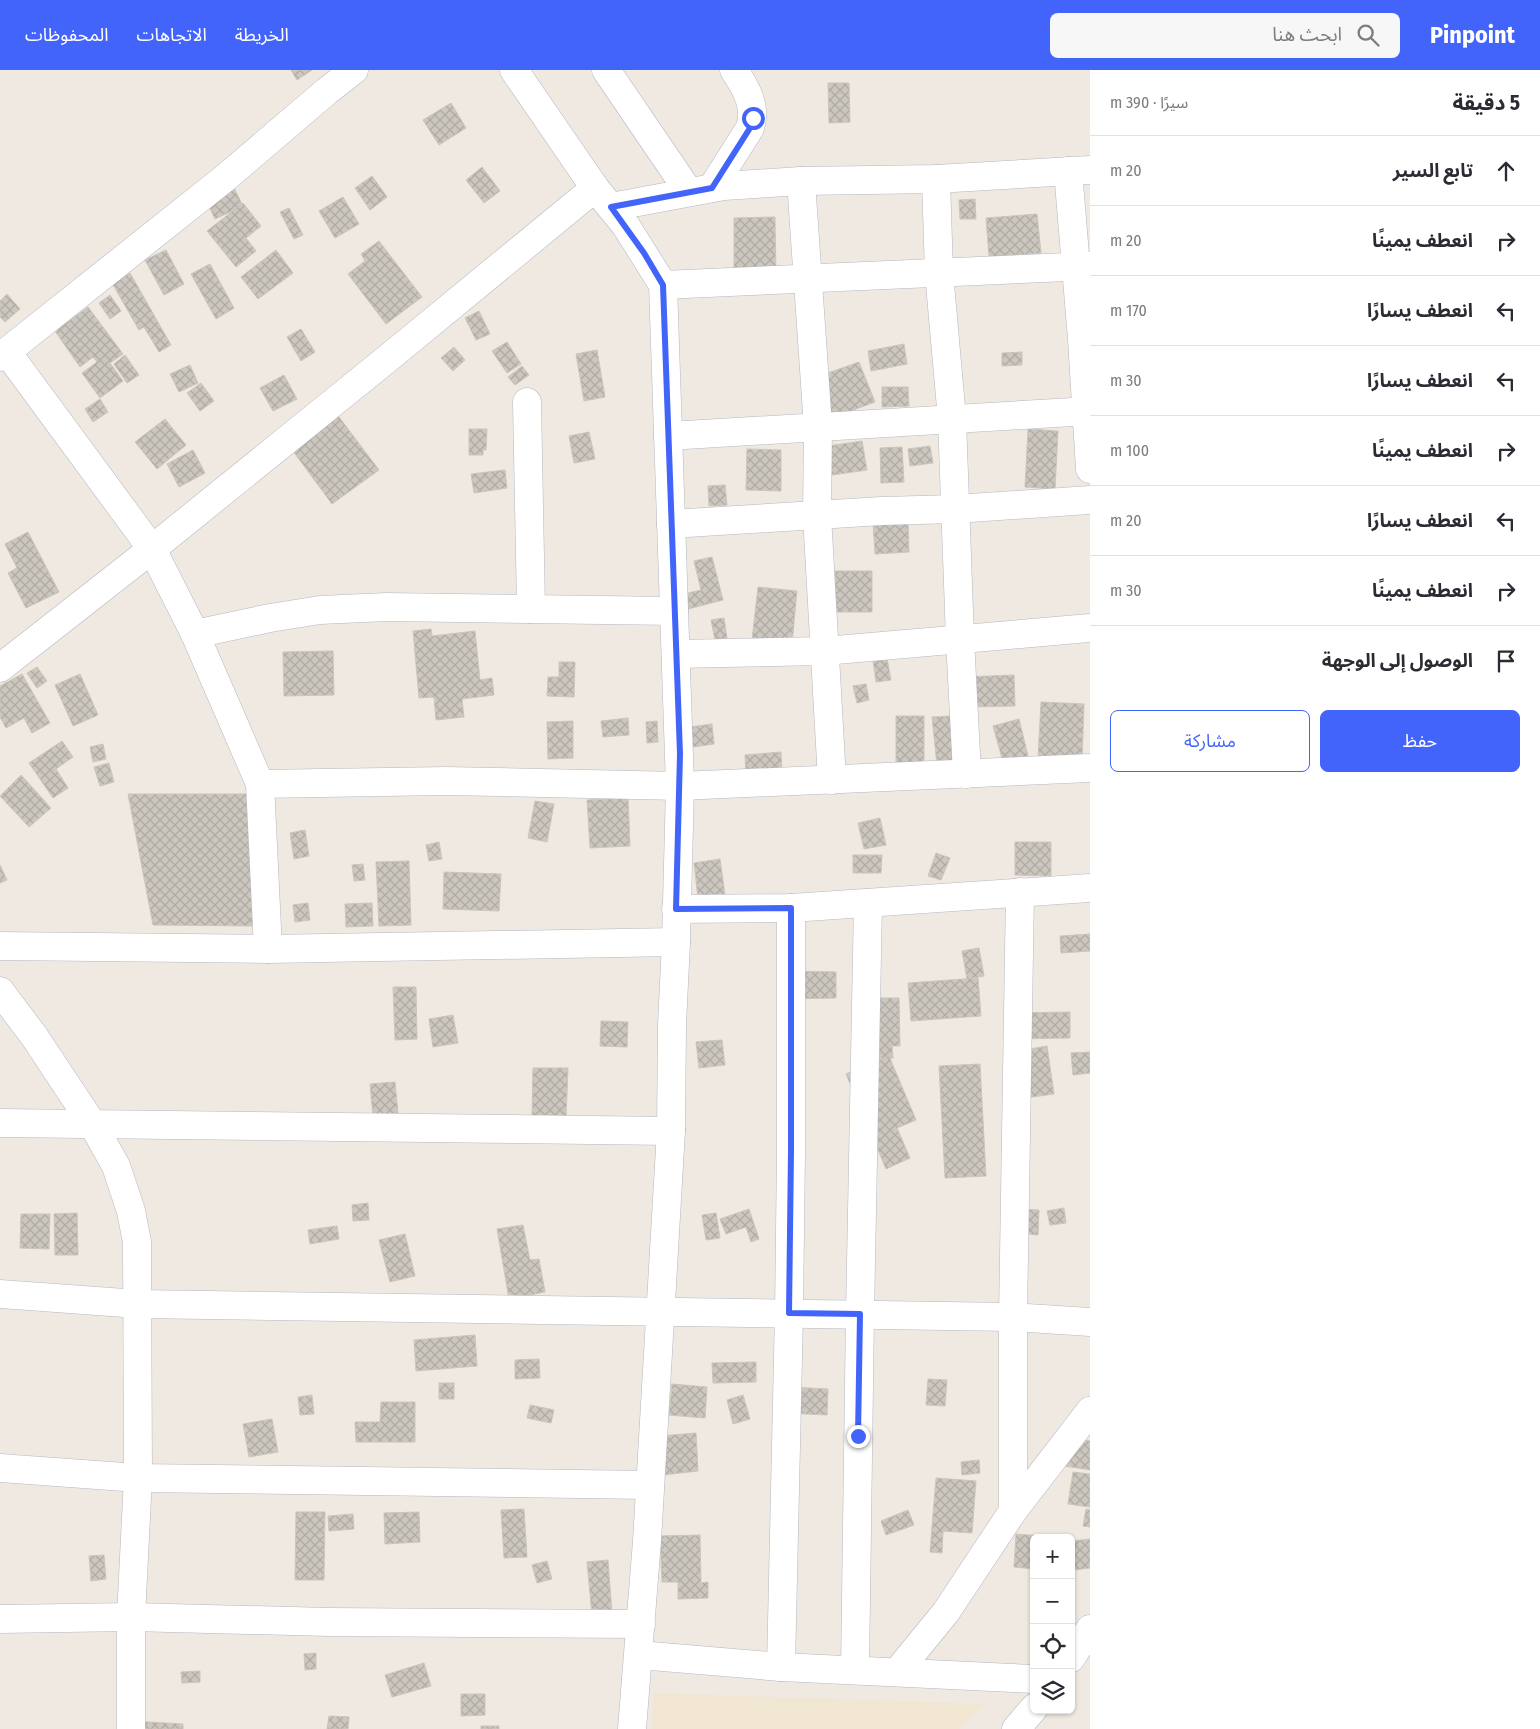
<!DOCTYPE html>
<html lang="ar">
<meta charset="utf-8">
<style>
:root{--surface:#fff;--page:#f7f7f7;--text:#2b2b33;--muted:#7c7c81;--line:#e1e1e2;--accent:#4264fb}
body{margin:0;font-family:"Fira Sans Condensed","Noto Sans Arabic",sans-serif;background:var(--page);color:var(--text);direction:rtl}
.controls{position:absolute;right:15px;bottom:15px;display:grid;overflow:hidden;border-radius:8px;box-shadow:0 1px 4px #0004}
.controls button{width:45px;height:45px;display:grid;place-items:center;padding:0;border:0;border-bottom:1px solid var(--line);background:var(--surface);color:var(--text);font:25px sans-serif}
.stop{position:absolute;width:15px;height:15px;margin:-11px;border:4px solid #4264fb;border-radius:50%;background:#fff}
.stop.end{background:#4264fb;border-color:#fff;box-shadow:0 1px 5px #0008}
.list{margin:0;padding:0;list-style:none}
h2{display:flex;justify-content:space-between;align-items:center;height:65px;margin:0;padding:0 20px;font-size:21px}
h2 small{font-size:16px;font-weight:400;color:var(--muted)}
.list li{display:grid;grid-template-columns:32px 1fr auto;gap:15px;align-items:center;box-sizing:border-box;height:70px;padding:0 20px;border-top:1px solid var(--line)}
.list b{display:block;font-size:19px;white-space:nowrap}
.list em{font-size:16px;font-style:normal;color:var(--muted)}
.actions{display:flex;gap:10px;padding:15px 20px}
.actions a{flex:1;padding:11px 0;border:1px solid var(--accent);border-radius:8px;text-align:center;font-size:18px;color:var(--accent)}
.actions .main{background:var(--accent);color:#fff}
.icon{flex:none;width:28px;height:28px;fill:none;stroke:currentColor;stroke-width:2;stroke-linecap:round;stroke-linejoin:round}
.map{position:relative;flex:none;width:1090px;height:1659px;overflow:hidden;direction:ltr}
header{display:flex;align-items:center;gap:30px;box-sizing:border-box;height:70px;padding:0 25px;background:var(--accent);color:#fff}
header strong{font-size:24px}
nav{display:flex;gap:28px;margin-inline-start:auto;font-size:18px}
.search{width:350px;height:45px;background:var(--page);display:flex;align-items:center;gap:12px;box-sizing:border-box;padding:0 18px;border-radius:8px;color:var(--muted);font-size:19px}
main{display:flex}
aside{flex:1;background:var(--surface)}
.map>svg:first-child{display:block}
.education{fill:#f0e6d1}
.building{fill:url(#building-cross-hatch);stroke:#cbc5ba}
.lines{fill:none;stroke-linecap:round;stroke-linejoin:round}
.minor-casing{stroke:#b4b7c1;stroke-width:29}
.secondary-casing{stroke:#b4b7c1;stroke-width:29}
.minor{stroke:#fff;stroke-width:28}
.secondary{stroke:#fff;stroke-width:28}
.route{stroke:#4264fb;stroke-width:6}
</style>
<header>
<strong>Pinpoint</strong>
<div class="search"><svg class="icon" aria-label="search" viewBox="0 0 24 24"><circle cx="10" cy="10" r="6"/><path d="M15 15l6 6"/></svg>ابحث هنا</div>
<nav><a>الخريطة</a><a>الاتجاهات</a><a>المحفوظات</a></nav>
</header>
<main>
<aside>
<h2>5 دقيقة<small>سيرًا · 390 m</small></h2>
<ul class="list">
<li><svg class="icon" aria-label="ahead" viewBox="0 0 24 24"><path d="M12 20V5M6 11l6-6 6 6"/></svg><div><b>تابع السير</b></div><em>20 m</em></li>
<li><svg class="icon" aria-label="right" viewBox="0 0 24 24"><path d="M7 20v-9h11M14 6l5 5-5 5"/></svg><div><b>انعطف يمينًا</b></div><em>20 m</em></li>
<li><svg class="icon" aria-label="left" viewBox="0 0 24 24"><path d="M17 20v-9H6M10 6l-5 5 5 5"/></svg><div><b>انعطف يسارًا</b></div><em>170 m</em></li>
<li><svg class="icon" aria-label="left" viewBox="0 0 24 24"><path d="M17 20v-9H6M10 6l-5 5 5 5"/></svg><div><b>انعطف يسارًا</b></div><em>30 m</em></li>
<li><svg class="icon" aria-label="right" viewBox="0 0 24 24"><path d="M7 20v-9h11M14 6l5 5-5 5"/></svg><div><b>انعطف يمينًا</b></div><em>100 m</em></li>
<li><svg class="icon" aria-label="left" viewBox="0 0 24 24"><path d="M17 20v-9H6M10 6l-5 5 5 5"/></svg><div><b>انعطف يسارًا</b></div><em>20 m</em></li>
<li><svg class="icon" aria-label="right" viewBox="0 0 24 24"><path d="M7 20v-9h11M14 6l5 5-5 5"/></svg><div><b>انعطف يمينًا</b></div><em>30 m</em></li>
<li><svg class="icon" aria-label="arrive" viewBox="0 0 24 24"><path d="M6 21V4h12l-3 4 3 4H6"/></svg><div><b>الوصول إلى الوجهة</b></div></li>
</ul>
<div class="actions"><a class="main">حفظ</a><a>مشاركة</a></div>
</aside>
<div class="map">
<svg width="1090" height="1659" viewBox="0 0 1090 1659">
<defs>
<pattern id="building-cross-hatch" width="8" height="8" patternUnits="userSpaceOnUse" patternTransform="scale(1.25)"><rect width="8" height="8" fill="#cbc7bf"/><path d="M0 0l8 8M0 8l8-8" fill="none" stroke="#afaba4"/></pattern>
</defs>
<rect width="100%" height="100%" fill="#efe9e1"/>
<path class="education" d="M 654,1623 L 984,1634 L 960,1659 L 652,1659 Z"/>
<g class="building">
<path d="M 291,0 L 312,0 L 297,10 Z"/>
<path d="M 828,13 L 849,13 L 850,52 L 829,53 Z"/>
<path d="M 451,33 L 466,58 L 439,75 L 423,50 Z"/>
<path d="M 482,97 L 500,121 L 484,133 L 466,110 Z"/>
<path d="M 372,106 L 387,127 L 370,140 L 355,118 Z"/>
<path d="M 234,118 L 243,136 L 215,149 L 207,132 Z"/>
<path d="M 343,127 L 359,154 L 335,168 L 319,141 Z"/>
<path d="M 975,129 L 976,149 L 960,149 L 959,130 Z"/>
<path d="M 243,133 L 261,156 L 246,168 L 256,181 L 236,197 L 207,161 Z"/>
<path d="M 289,138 L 303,165 L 294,169 L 280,142 Z"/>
<path d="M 1037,144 L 1041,183 L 989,187 L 986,148 Z"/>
<path d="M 775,147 L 776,206 L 734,206 L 734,148 Z"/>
<path d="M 379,171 L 422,227 L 386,254 L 348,204 L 365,191 L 361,184 Z"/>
<path d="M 166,180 L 184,214 L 164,225 L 145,190 Z"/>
<path d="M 276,180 L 293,203 L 258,229 L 241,207 Z"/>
<path d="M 210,194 L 234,238 L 216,249 L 191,204 Z"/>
<path d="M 130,203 L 171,275 L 159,282 L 144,257 L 139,260 L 112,213 Z"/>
<path d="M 7,224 L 20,239 L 5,252 L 0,247 L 0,231 Z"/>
<path d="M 110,225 L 121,241 L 110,249 L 99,233 Z"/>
<path d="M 88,237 L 123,284 L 110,293 L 123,311 L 100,328 L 82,303 L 97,292 L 93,287 L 80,297 L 55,261 Z"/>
<path d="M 479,241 L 490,264 L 476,270 L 465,248 Z"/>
<path d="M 301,259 L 315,282 L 301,291 L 287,267 Z"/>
<path d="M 507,272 L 521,294 L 507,303 L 492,281 Z"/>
<path d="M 904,274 L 907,294 L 871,301 L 868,281 Z"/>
<path d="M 454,277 L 465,290 L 453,301 L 441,288 Z"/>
<path d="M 597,280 L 605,327 L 584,331 L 576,284 Z"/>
<path d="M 1022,282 L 1022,295 L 1002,296 L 1002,283 Z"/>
<path d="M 125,285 L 139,305 L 127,313 L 114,294 Z"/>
<path d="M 859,292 L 875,332 L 826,350 L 811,309 Z"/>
<path d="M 190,295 L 198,313 L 179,322 L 170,304 Z"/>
<path d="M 522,296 L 529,305 L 515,315 L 508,307 Z"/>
<path d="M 284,305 L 297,329 L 273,341 L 260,318 Z"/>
<path d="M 201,313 L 214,331 L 200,341 L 187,323 Z"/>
<path d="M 882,317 L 908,317 L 909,336 L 882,337 Z"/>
<path d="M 100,329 L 108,342 L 93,352 L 85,339 Z"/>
<path d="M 336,343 L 379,400 L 332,434 L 290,377 Z"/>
<path d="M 165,349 L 186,375 L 157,399 L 135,372 Z"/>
<path d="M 469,359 L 487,359 L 486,380 L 483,380 L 483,385 L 469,385 Z"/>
<path d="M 1028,359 L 1058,361 L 1055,419 L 1025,417 Z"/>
<path d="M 589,362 L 595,389 L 574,393 L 569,366 Z"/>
<path d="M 862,371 L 867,400 L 832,405 L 828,376 Z"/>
<path d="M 930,376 L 933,393 L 910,396 L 908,379 Z"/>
<path d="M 902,377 L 904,412 L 881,413 L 880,378 Z"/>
<path d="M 747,379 L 781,380 L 781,421 L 746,420 Z"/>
<path d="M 193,380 L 205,403 L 179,417 L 167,394 Z"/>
<path d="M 505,400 L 507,418 L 474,423 L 471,404 Z"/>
<path d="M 725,415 L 727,435 L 709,436 L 708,416 Z"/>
<path d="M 908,451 L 909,482 L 875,484 L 873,453 Z"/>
<path d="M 28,462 L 59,522 L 26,538 L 8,503 L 17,498 L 5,474 Z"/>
<path d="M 712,487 L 723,530 L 688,539 L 684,524 L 701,520 L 694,491 Z"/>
<path d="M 835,501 L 872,501 L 872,542 L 834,542 Z"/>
<path d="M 758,517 L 797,521 L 792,574 L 752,570 Z"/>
<path d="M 724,548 L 727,568 L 715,570 L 711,550 Z"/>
<path d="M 431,559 L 432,566 L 475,561 L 480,610 L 492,608 L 494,625 L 462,629 L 464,647 L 436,650 L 434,627 L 419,628 L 413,561 Z"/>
<path d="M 333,581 L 334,625 L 284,626 L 283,582 Z"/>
<path d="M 887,588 L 891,610 L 876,612 L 873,590 Z"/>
<path d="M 559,592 L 575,592 L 574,627 L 547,626 L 548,607 L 559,607 Z"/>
<path d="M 37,597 L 47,611 L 37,618 L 27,603 Z"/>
<path d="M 22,604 L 50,653 L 32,663 L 24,648 L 6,658 L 0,647 L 0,616 Z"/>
<path d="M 80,604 L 98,645 L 73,656 L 55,615 Z"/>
<path d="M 1014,605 L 1015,636 L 965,637 L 965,607 Z"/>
<path d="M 866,614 L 869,630 L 857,633 L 853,616 Z"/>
<path d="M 1041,632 L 1084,634 L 1082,690 L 1038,688 Z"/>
<rect x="896" y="646" width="28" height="50"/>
<path d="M 951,646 L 956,693 L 937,695 L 932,647 Z"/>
<path d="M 628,648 L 629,665 L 603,667 L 601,651 Z"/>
<path d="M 1019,649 L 1028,686 L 1003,692 L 993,656 Z"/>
<path d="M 573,651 L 573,688 L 548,689 L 547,652 Z"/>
<path d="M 657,651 L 658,672 L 647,673 L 646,652 Z"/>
<path d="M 712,654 L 714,674 L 693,677 L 690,657 Z"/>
<path d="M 62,671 L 73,687 L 56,699 L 68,718 L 53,728 L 29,693 Z"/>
<path d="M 103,674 L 106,689 L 93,692 L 90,677 Z"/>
<path d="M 781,682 L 782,704 L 746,707 L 745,685 Z"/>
<path d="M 109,693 L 114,712 L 100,716 L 94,697 Z"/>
<path d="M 21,705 L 51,738 L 29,757 L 0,726 Z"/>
<path d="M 128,724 L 250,724 L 253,856 L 153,855 Z"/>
<path d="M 628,728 L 630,776 L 590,778 L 587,730 Z"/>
<path d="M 535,731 L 554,734 L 547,772 L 528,768 Z"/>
<path d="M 880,748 L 886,775 L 864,779 L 858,753 Z"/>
<path d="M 305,760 L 309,786 L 294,789 L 290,763 Z"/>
<path d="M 439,772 L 442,789 L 429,791 L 426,775 Z"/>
<path d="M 1015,772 L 1051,772 L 1051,806 L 1015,805 Z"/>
<path d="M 936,783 L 950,788 L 941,810 L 928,806 Z"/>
<path d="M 853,785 L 882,785 L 881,803 L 853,803 Z"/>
<path d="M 720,789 L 725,825 L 698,829 L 694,793 Z"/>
<path d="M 409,791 L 411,855 L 379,856 L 376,792 Z"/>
<path d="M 363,794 L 365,810 L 354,811 L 352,795 Z"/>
<path d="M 0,795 L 7,810 L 0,813 Z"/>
<path d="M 444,802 L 501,804 L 499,841 L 443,839 Z"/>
<path d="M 308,833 L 310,850 L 295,852 L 293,835 Z"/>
<path d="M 372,833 L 373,856 L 346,857 L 345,834 Z"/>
<path d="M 1090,864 L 1090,881 L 1061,883 L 1060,866 Z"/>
<path d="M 979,878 L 984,906 L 967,909 L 962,881 Z"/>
<path d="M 788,901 L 836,902 L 836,928 L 787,929 Z"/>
<path d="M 978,908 L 981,946 L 911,951 L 908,913 Z"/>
<path d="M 393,917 L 416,917 L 417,969 L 395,970 Z"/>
<path d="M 863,928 L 899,928 L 900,976 L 892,976 L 893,988 L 853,989 Z"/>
<path d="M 1070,942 L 1070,968 L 1012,969 L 1012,943 Z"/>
<path d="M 453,945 L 458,973 L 433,977 L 429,949 Z"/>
<path d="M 601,951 L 628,952 L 627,977 L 600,976 Z"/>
<path d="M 722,970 L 725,995 L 699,998 L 696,972 Z"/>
<path d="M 1047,976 L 1054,1024 L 1025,1028 L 1018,981 Z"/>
<path d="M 1090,982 L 1090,1003 L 1073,1005 L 1071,983 Z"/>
<path d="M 889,986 L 916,1050 L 897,1058 L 910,1088 L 886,1099 L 846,1004 Z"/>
<path d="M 980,994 L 986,1106 L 945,1108 L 939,996 Z"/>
<path d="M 533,998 L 568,998 L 566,1047 L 532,1046 Z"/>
<path d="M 395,1012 L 398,1044 L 373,1047 L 370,1014 Z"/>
<path d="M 368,1133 L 369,1150 L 353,1151 L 352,1135 Z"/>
<path d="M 1064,1138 L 1066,1153 L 1050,1155 L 1047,1141 Z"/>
<path d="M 749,1139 L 759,1169 L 751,1172 L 746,1157 L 726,1164 L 720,1149 Z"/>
<path d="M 1019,1139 L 1039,1140 L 1038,1165 L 1017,1163 Z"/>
<path d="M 77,1143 L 78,1185 L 55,1185 L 54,1144 Z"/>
<path d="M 716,1143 L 720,1168 L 706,1170 L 702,1145 Z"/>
<path d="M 21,1144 L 50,1144 L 49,1179 L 20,1178 Z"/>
<path d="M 523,1155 L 530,1190 L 539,1189 L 545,1222 L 509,1229 L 497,1159 Z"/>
<path d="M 337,1156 L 339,1169 L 310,1174 L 308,1160 Z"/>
<path d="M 405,1164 L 415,1206 L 390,1212 L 379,1170 Z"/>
<path d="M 475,1265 L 477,1296 L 416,1301 L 414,1270 Z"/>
<path d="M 539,1289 L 540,1308 L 515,1309 L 515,1290 Z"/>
<path d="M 756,1292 L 756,1312 L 713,1313 L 712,1293 Z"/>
<path d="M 928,1309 L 947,1310 L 945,1336 L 926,1335 Z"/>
<rect x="439" y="1313" width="15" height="16"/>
<path d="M 672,1314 L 707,1317 L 705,1348 L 669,1345 Z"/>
<path d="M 788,1317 L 828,1319 L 827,1345 L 786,1343 Z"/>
<path d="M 312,1325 L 314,1344 L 300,1345 L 298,1327 Z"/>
<path d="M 743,1325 L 750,1349 L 733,1354 L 727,1330 Z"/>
<path d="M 381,1332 L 415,1332 L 415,1372 L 356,1372 L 355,1352 L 380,1352 Z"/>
<path d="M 530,1335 L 554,1340 L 551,1353 L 527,1348 Z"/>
<path d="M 272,1349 L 278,1382 L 249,1387 L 243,1354 Z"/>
<path d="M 696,1363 L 698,1401 L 663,1405 L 660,1366 Z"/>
<path d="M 1071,1367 L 1090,1371 L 1090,1400 L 1065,1396 Z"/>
<path d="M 979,1390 L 980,1403 L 962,1405 L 961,1392 Z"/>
<path d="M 1073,1402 L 1090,1404 L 1090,1437 L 1068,1434 Z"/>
<path d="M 936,1408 L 976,1411 L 972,1463 L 943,1461 L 942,1483 L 930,1482 Z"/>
<path d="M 524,1439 L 527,1487 L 504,1488 L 501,1440 Z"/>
<path d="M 1086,1439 L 1090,1440 L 1090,1457 L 1083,1456 Z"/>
<path d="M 908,1440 L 914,1455 L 886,1465 L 881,1451 Z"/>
<path d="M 296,1442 L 325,1442 L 324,1510 L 295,1510 Z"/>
<path d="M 419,1442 L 420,1472 L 385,1474 L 384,1443 Z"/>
<path d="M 353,1444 L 354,1459 L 329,1461 L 328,1446 Z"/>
<path d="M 1016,1464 L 1067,1468 L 1034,1468 L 1034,1499 L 1014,1497 Z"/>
<path d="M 700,1465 L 701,1513 L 708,1512 L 708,1528 L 678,1529 L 678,1512 L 662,1512 L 660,1466 Z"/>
<path d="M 1090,1469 L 1090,1498 L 1074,1500 L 1072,1471 Z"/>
<path d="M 104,1485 L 106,1509 L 91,1511 L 89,1486 Z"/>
<path d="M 608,1490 L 612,1544 L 592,1545 L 587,1492 Z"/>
<path d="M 547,1491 L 552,1509 L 537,1513 L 532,1495 Z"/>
<path d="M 316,1583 L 316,1599 L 305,1600 L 304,1584 Z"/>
<path d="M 424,1593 L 431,1616 L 392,1627 L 385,1605 Z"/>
<path d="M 200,1601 L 200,1612 L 182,1613 L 181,1602 Z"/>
<path d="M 461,1624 L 485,1624 L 485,1645 L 461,1646 Z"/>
<path d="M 329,1646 L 349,1647 L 348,1659 L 327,1659 Z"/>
<path d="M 132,1651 L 183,1654 L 183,1659 L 131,1659 Z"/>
<rect x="481" y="1656" width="18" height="3"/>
</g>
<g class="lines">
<g class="minor-casing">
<g id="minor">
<path d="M 606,0 L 689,122"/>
<path d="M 1068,101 L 1082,269 L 1090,399"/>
<path d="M 936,109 L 939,203 L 952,349 L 960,569 L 967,704"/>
<path d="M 801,111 L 818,357 L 817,445 L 832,710"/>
<path d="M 712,118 L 750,58 C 757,36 746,18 734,0"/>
<path d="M 611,137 L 724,116 L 801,111 L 936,109 L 1090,100"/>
<path d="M 663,215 L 1090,196"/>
<path d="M 7,282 L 152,479 L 195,564 L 260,714 L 268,879"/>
<path d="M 0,287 L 225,108 L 327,21 L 354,0"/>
<path d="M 527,332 L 531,539"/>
<path d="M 668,366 L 1090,341"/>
<path d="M 671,454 L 882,441 L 955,439 L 1090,430"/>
<path d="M 195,564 L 270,548 L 320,540 L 387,537 L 674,541"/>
<path d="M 676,584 L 824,581 L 1090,558"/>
<path d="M 0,598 L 152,479 L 387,289 L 595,118"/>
<path d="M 260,714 L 446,711 L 680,716 L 1090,698"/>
<path d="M 676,839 L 791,838 L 1090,818"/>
<path d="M 0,876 L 268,879 L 676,872"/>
<path d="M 0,921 L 34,966 L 93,1055 L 116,1096 L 131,1141 L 137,1172 L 138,1408 L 131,1547 L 131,1659"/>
<path d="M 0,1053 L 671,1061"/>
<path d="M 0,1224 L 138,1234 L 1013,1247 L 1090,1252"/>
<path d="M 0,1398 L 138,1408 L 649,1415"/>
<path d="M 1013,1441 L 1090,1341"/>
<path d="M 0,1549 L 131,1547 L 329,1552 L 641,1554"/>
<path d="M 639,1585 L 781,1597 L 1034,1609"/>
<path d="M 1071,1588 L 1090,1559"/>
<path d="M 781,1597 L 789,1243 L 791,1081 L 791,838"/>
<path d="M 855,1600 L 860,1244 L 868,833"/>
<path d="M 897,1602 L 946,1542 L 1013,1441 L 1013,1247 L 1020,822"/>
<path d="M 1016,1659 L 1034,1638"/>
</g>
</g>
<g class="secondary-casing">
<path id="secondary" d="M 514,0 L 595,118 L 626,156 L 663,215 L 680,716 L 676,872 L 672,955 L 671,1061 L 647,1471 L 632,1659"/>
</g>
<use href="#minor" class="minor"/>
<use href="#secondary" class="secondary"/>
</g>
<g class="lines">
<path class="route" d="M 753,48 L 750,58 L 712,118 L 611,137 L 644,183 L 663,215 L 680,684 L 676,839 L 791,838 L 791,1081 L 789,1243 L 860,1244 L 858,1366"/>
</g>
</svg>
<div class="controls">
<button>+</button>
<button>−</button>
<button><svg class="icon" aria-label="locate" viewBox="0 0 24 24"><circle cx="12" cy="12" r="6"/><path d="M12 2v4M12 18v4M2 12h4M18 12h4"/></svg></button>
<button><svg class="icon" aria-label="layers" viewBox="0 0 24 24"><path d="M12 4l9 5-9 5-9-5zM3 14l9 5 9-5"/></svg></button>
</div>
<div class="stop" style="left:753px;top:48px"></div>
<div class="stop end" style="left:858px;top:1366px"></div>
</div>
</main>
